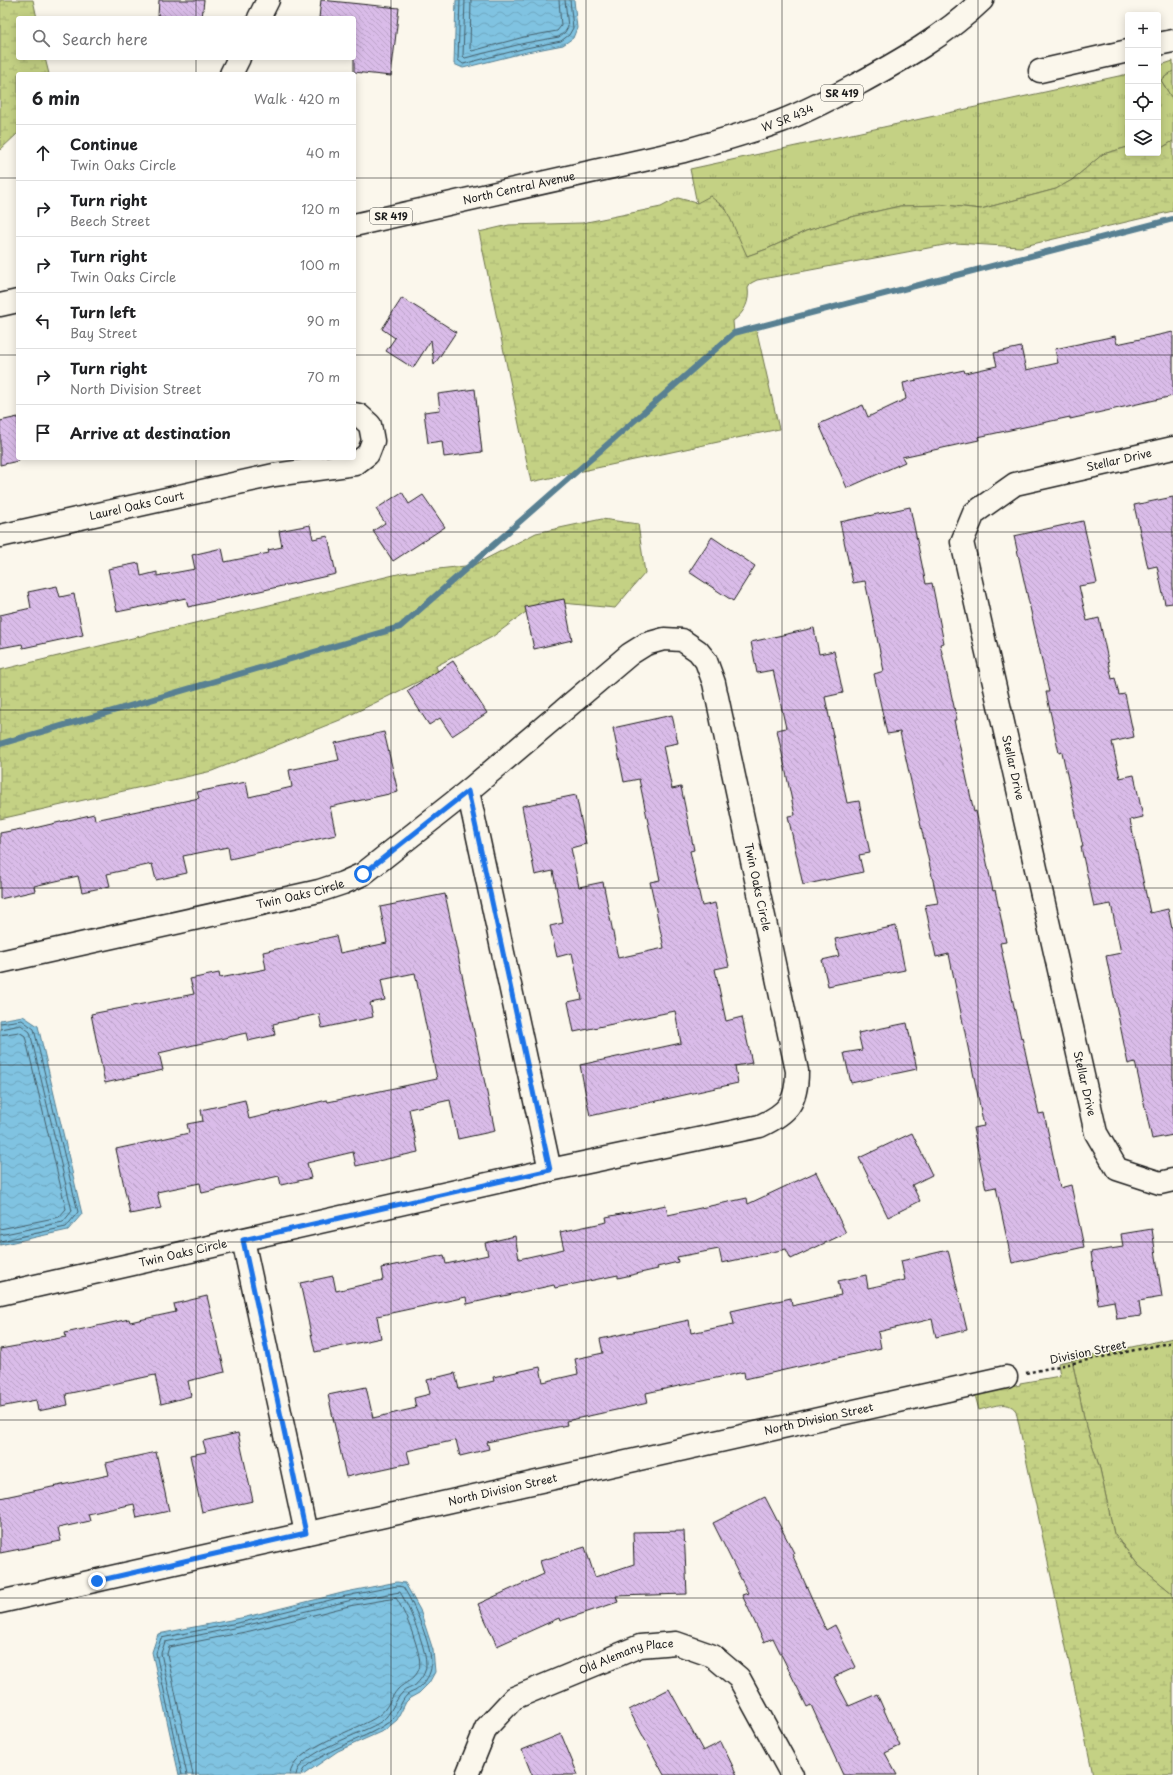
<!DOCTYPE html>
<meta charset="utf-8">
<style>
:root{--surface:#fff;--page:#f2f2f2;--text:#202124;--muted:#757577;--line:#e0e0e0}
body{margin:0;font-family:"Playpen Sans",sans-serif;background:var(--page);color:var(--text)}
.controls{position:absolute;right:12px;top:12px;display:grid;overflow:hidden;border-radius:4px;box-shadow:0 2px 10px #0003}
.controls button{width:36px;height:36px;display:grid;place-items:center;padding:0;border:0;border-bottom:1px solid var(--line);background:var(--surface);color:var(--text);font:20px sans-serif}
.stop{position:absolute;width:12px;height:12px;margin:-9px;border:3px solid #1a73e8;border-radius:50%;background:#fff}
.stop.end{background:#1a73e8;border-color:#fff;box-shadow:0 1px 4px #0008}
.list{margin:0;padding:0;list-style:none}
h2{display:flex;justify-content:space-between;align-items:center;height:52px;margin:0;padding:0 16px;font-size:17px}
h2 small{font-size:13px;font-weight:400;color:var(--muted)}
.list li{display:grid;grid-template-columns:26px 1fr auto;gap:12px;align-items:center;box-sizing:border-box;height:56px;padding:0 16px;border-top:1px solid var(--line)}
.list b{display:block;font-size:15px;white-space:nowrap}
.list p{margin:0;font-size:13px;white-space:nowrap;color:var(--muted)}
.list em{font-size:13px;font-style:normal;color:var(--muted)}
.icon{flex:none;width:22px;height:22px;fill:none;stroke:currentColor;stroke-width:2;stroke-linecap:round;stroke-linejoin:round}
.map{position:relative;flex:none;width:1173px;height:1775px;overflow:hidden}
.search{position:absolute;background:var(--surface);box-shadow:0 2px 10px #0003;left:16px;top:16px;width:340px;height:44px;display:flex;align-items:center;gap:10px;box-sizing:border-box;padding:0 14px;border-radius:4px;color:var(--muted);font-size:15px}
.panel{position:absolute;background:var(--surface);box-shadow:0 2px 10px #0003;left:16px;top:72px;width:340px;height:388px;border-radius:4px}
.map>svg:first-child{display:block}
.grass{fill:url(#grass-tufts);stroke:#707650}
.wetland{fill:url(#wetland-marsh);stroke:#707650}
.water{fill:url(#water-waves);stroke:#588092}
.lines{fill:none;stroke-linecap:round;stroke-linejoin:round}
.shore{stroke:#445f6b;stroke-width:1}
.stream{stroke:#588092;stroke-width:6}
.building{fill:url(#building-back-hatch);stroke:#1c1c1c}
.minor-casing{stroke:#1c1c1c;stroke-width:25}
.major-casing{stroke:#1c1c1c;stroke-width:25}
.path{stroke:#1c1c1c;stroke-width:2.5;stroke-dasharray:3 3;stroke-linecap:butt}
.minor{stroke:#fbf7ec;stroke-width:22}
.major{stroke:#fbf7ec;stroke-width:22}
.route{stroke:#1a73e8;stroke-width:5}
.grid{fill:none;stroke:#1c1c1c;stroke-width:1;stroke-opacity:0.55}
.labels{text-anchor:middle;stroke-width:3;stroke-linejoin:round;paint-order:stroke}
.shield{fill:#fbf7ec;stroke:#5f5e5a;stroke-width:1}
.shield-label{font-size:10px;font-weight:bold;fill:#1c1c1c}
.street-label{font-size:11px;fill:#1c1c1c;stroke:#fbf7ec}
</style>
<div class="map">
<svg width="1173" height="1775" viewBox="0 0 1173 1775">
<defs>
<pattern id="grass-tufts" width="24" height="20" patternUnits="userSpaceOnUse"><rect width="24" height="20" fill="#c4d184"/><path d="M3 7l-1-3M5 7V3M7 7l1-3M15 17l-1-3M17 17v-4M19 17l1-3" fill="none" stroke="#a8b371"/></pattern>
<pattern id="wetland-marsh" width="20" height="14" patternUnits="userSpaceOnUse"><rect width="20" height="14" fill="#c4d184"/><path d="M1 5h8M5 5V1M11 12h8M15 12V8" fill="none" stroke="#a8b371"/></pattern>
<pattern id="water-waves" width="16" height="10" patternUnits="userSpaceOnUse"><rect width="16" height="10" fill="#80c3e1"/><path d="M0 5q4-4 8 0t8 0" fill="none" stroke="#6ea7c0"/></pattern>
<pattern id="building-back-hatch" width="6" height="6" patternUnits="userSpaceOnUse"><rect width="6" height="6" fill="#dabce9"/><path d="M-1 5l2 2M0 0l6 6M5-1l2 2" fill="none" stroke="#baa1c7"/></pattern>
</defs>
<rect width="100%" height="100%" fill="#fbf7ec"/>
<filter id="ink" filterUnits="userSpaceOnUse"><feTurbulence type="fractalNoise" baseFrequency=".025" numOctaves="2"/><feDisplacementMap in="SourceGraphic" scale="8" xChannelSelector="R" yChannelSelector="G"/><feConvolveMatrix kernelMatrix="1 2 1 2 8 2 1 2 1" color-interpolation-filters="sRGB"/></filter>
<g filter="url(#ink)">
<g class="grass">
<path d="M 1173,61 L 1173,71 L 1161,80 L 1173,100 L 1173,141 L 1160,149 L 1158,149 L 1158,66 Z"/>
<path d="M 1128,74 L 1128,147 L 1103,154 L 1072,180 L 1056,189 L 981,209 L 945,205 L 900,206 L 847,218 L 806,231 L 767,249 L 747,256 L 738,239 L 697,204 L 690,169 Z"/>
<path d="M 1173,1338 L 1173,1594 L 1139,1566 L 1114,1534 L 1100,1469 L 1085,1422 L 1072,1360 Z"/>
</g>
<g class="wetland">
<path d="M 0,0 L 33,0 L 37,18 L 18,18 L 18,58 L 45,58 L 49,74 L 18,74 L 18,133 L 0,150 Z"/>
<path d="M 1173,71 L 1173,100 L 1161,80 Z"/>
<path d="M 1173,141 L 1173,211 L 1020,247 L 955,243 L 757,280 L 751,283 L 748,288 C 750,302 744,313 733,321 L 734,333 L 756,328 L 779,429 L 531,482 L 479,232 L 509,225 L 582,223 L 661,207 L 678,198 L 697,203 L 710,196 L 726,209 L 747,256 L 767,249 L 806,231 L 847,218 L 900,206 L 945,205 L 981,209 L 1056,189 L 1072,180 L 1103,154 L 1128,147 L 1128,153 L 1158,153 L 1158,149 L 1160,149 Z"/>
<path d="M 602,519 L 638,524 L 645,573 L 615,608 L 541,601 L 492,637 L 436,666 L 438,672 L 340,720 L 212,771 L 0,819 L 0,670 L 402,573 L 474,565 L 536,533 Z"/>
<path d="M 1072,1360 L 1085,1422 L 1100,1469 L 1114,1534 L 1139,1566 L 1173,1594 L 1173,1775 L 1093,1775 L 1016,1411 C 1008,1399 991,1407 979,1410 L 975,1395 L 1020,1385 L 1020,1383 L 1060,1376 L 1058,1363 Z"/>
</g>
<g class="water">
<path d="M 456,0 L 574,0 L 577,28 L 573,38 L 563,45 L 527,52 L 463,68 L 454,64 Z"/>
<path d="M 23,1016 L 38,1026 L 82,1214 L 68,1230 L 0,1245 L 0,1020 Z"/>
<path d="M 397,1582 L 405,1583 L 420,1610 L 433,1650 L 435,1672 L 429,1683 L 419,1693 L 410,1698 L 406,1702 L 397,1720 L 385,1730 L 338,1751 L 303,1775 L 179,1775 L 152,1652 L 158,1634 L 246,1617 L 346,1592 Z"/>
</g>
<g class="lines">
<g class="shore">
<path d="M 460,0 L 458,60 L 463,64 L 526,48 L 561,41 L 569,35 L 573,28 L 570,0"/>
<path d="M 465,0 L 463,56 L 465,58 L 525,43 L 559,37 L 565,32 L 568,27 L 565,0"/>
<path d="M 471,0 L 470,49 L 472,51 L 524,37 L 557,31 L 561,26 L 559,0"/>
<path d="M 0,1023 L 22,1020 L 34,1029 L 78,1212 L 66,1227 L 0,1241"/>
<path d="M 0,1029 L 21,1025 L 30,1032 L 72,1211 L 63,1222 L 0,1235"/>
<path d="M 0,1035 L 19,1032 L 25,1036 L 66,1209 L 59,1217 L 0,1229"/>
<path d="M 182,1775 L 156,1653 L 161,1638 L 247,1621 L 346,1596 L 397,1586 L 403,1587 C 413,1601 437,1656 430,1672 C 428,1679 421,1687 415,1691 C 412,1692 410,1693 407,1695 C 400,1702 399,1712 393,1718 C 381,1732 341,1744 323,1756 C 316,1760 302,1766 301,1775"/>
<path d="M 187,1775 L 161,1653 L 165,1642 L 248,1625 L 348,1601 L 400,1592 C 408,1604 431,1657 425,1671 C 423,1677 418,1683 414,1686 C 411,1688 406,1689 403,1692 C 394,1701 392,1713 382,1721 C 365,1733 297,1753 296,1775"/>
<path d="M 193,1775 L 167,1654 L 169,1647 L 250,1631 L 349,1606 L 396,1598 C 404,1609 424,1657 419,1669 C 415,1680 405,1682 398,1689 C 390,1698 388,1709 378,1716 C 359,1730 291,1748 290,1775"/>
</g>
<path class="stream" d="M 0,744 L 400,627 L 734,333 L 1173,219"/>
</g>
<g class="building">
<path d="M 159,0 L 204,0 L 202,18 L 158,16 Z"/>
<path d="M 321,0 L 399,8 L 391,76 L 354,72 L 354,18 L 319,18 Z"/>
<path d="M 402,298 L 456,332 L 434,365 L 431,340 L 413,368 L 386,351 L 395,338 L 382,329 Z"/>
<path d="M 1173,332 L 1173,396 L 1070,419 L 1070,417 L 978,437 L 979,440 L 902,457 L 905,462 L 847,488 L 819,424 L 863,405 L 868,417 L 906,399 L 903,383 L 964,370 L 965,373 L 997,366 L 994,353 L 1021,347 L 1026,370 L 1058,363 L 1055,349 L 1115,336 L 1117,344 Z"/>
<path d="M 475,389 L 482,452 L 444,457 L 442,441 L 428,443 L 424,412 L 440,410 L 438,394 Z"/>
<path d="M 18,417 L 18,461 L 0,465 L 0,421 Z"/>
<path d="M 402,492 L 409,504 L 423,495 L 445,527 L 393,561 L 373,531 L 385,523 L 376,509 Z"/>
<path d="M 1173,497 L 1173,603 L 1165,604 L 1157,566 L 1148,568 L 1134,505 Z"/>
<path d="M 910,507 L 926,584 L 932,583 L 944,643 L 940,644 L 957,720 L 954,720 L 974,812 L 976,811 L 993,891 L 995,890 L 1006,942 L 1000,943 L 1021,1038 L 1022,1037 L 1039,1114 L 1044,1113 L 1060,1188 L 1071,1185 L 1084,1247 L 1012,1263 L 996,1187 L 986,1189 L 973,1128 L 984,1126 L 949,954 L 936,957 L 925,905 L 938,903 L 900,732 L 887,734 L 874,674 L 884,671 L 865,581 L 853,583 L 840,522 Z"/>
<path d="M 1083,521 L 1097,583 L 1079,586 L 1087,621 L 1099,618 L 1112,679 L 1115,678 L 1119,695 L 1125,694 L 1134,737 L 1112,742 L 1120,778 L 1134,775 L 1143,817 L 1130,820 L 1150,913 L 1168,909 L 1173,934 L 1173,1135 L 1152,1139 L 1135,1062 L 1128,1064 L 1106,956 L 1121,953 L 1111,904 L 1094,907 L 1081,847 L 1083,847 L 1062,752 L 1059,753 L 1046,692 L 1049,692 L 1014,536 Z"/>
<path d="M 310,525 L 313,539 L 328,536 L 336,574 L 188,607 L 186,598 L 117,612 L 108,569 L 139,563 L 141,576 L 157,572 L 157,576 L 195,569 L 192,555 L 222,548 L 225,562 L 269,553 L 268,550 L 282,547 L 279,531 Z"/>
<path d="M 712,537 L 755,566 L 733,601 L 689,572 Z"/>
<path d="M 57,586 L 60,597 L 74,594 L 83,635 L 23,648 L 22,644 L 0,648 L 0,615 L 31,608 L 28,592 Z"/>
<path d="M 564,599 L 572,640 L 534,649 L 525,607 Z"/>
<path d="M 814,628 L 819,654 L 834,651 L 843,693 L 825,697 L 847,803 L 859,801 L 870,853 L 859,855 L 863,872 L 803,885 L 788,816 L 795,815 L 777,730 L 786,728 L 773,670 L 757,673 L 751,642 Z"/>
<path d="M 453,661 L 487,713 L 452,736 L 440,718 L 429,725 L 407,691 Z"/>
<path d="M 672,715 L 678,743 L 663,746 L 672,789 L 681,787 L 694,850 L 690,851 L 702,906 L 715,903 L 722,936 L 729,966 L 715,969 L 726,1021 L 742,1017 L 752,1063 L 735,1066 L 738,1083 L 590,1116 L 580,1065 L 681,1043 L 675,1011 L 574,1032 L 568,1002 L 582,999 L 572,953 L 557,957 L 550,926 L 563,923 L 553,871 L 535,875 L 522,806 L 576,795 L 586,844 L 571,848 L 579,887 L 603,882 L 618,958 L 664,948 L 650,882 L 660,880 L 639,779 L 624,782 L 613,728 Z"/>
<path d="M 384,732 L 398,792 L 330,807 L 336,835 L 230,859 L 228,847 L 183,856 L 187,873 L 156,880 L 152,864 L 107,874 L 110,886 L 82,892 L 78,876 L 34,886 L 35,891 L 0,899 L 0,833 L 21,829 L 22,831 L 94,814 L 95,820 L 199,798 L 197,792 L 246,782 L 249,797 L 292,787 L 289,770 L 339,760 L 335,743 Z"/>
<path d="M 445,894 L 495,1131 L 458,1139 L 450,1100 L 409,1109 L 418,1152 L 356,1166 L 353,1152 L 307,1163 L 311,1178 L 281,1185 L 279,1176 L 202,1193 L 200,1183 L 157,1192 L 161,1208 L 130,1214 L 116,1149 L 189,1133 L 187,1124 L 203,1121 L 201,1110 L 245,1100 L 249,1119 L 327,1100 L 328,1102 L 437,1079 L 415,973 L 381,980 L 385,1000 L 370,1003 L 373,1017 L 322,1028 L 319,1014 L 273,1024 L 275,1035 L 248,1041 L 246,1033 L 159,1053 L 163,1070 L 105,1083 L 91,1014 L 194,994 L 190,979 L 219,973 L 220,978 L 266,969 L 263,952 L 336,936 L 340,953 L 387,943 L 380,907 Z"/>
<path d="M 896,926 L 905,970 L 828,986 L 822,960 L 839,956 L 835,939 Z"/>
<path d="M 907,1023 L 917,1069 L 851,1083 L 844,1053 L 862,1050 L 858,1033 Z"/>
<path d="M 912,1133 L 932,1175 L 912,1185 L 920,1201 L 888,1217 L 859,1158 Z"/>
<path d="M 816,1172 L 846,1233 L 791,1259 L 786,1249 L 722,1263 L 719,1249 L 677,1257 L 678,1262 L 657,1267 L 658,1269 L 618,1278 L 618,1275 L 555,1288 L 554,1285 L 467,1304 L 466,1297 L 377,1316 L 381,1338 L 315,1352 L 300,1283 L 333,1276 L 336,1291 L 383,1280 L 381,1268 L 444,1255 L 446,1264 L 488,1255 L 485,1243 L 515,1236 L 519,1259 L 564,1249 L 560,1232 L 607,1222 L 606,1217 L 666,1205 L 668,1215 L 747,1198 L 748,1204 Z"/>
<path d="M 1152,1229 L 1162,1297 L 1139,1301 L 1141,1316 L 1117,1319 L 1114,1301 L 1098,1304 L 1091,1252 L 1123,1247 L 1121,1234 Z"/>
<path d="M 948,1250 L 967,1330 L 936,1337 L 932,1319 L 878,1332 L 881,1348 L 745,1379 L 744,1372 L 646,1393 L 648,1403 L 566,1421 L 567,1425 L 487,1442 L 489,1449 L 460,1456 L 456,1440 L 407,1451 L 410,1463 L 346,1477 L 328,1395 L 366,1387 L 373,1418 L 416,1408 L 414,1398 L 430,1394 L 427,1380 L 455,1373 L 459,1389 L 494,1381 L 493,1377 L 540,1367 L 543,1382 L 578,1374 L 575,1359 L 603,1353 L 600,1339 L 689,1320 L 691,1333 L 734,1324 L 731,1311 L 791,1298 L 792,1306 L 841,1295 L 838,1281 L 866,1275 L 868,1288 L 905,1280 L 901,1261 Z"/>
<path d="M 207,1296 L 225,1372 L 188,1381 L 191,1396 L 161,1404 L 155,1375 L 66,1394 L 68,1405 L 38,1411 L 36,1400 L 0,1407 L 0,1349 L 66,1337 L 65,1333 L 129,1319 L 130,1322 L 176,1312 L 174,1304 Z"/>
<path d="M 238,1433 L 253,1501 L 202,1512 L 190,1455 L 206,1452 L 203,1441 Z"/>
<path d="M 156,1452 L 169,1511 L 137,1518 L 134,1504 L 88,1514 L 90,1521 L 58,1528 L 61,1541 L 0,1553 L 0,1498 L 109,1475 L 106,1463 Z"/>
<path d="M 765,1497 L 794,1553 L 792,1554 L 826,1630 L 835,1625 L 856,1667 L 834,1677 L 849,1706 L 877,1694 L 900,1746 L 885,1753 L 897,1775 L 843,1775 L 811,1705 L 807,1707 L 773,1638 L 764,1642 L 742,1595 L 748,1593 L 713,1523 Z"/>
<path d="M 684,1531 L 687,1594 L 616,1596 L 618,1602 L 560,1621 L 559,1618 L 497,1646 L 478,1604 L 544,1574 L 540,1561 L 585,1547 L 595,1577 L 634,1564 L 633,1532 Z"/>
<path d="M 669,1689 L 703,1751 L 721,1742 L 737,1775 L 664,1775 L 629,1710 Z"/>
<path d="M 561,1734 L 578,1775 L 532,1775 L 522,1750 Z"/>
</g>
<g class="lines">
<g class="minor-casing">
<g id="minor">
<path d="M 259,18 L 268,0"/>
<path d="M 1158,44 L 1173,41"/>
<path d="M 1040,71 L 1128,51"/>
<path d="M 231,74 L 239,58"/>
<path id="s1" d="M 1173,448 L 1015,484 L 974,513 L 962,542 L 1096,1133 L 1117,1169 L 1160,1183 L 1173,1180"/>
<path id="s2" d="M 0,536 L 274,475 L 355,464 L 368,454 L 373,441 L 370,425 L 359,415 L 354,414"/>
<path d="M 468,791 L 550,1170"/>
<path id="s3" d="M 0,962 L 319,891 L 343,883 L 363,874 L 468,791 L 630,654 L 646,644 L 664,639 L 682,640 L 698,651 L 706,661 L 714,683 L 797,1071 C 797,1103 788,1113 760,1126 L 550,1170 L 0,1294"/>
<path d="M 243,1240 L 306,1533"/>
<path id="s4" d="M 0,1602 L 1006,1377"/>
<path id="s5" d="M 467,1775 L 486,1728 L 514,1698 L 640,1646 L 676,1643 L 713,1656 L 739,1678 L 792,1775"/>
</g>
</g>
<g class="major-casing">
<g id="major">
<path id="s6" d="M 354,225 L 684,151 C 716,142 748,133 779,122 C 806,112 832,98 856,85 C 900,61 946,35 982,0"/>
<path d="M 0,305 L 18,301"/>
</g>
</g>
<path class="path" d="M 1026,1373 L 1173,1342"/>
<use href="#minor" class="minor"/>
<use href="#major" class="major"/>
</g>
</g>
<g class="lines" filter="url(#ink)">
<path class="route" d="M 97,1581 L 306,1533 L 243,1240 L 550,1170 L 468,791 L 363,874"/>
</g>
<path class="grid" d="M 196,0 L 196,18M 391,0 L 391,1775M 586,0 L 586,1775M 782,0 L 782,1775M 978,0 L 978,1775M 196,58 L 196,74M 0,178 L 18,178M 354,178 L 1173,178M 0,355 L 18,355M 354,355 L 1173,355M 196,458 L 196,1775M 0,532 L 1173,532M 0,710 L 1173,710M 0,888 L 1173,888M 0,1065 L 1173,1065M 0,1242 L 1173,1242M 0,1420 L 1173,1420M 0,1598 L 1173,1598"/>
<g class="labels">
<g class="shield">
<rect x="821" y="85" width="42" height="16" rx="3"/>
<rect x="370" y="208" width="42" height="16" rx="3"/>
</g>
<g class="shield-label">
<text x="842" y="97">SR 419</text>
<text x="391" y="220">SR 419</text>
</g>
<g class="street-label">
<text dy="4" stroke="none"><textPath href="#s6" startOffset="447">W SR 434</textPath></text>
<text dy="4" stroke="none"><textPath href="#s6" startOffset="169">North Central Avenue</textPath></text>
<text transform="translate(1119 460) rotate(-13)" y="4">Stellar Drive</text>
<text dy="4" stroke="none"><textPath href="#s2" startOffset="140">Laurel Oaks Court</textPath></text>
<text dy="4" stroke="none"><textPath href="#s1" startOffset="475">Stellar Drive</textPath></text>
<text dy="4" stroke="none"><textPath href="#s3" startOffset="1040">Twin Oaks Circle</textPath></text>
<text dy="4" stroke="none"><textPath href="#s3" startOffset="308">Twin Oaks Circle</textPath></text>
<text dy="4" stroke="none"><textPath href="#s1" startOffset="799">Stellar Drive</textPath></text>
<text transform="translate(183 1253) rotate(-13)" y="4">Twin Oaks Circle</text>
<text transform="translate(1088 1352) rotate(-12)" y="4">Division Street</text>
<text dy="4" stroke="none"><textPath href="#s4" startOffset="839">North Division Street</textPath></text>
<text dy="4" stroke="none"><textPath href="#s4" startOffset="515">North Division Street</textPath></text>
<text dy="4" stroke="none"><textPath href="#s5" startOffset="212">Old Alemany Place</textPath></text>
</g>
</g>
</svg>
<div class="controls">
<button>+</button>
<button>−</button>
<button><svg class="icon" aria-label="locate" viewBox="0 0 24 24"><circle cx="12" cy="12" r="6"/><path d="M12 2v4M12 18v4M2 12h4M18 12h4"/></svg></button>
<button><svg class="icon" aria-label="layers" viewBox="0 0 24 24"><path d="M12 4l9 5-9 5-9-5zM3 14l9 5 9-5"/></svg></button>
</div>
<div class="stop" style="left:363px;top:874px"></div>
<div class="stop end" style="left:97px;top:1581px"></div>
<div class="search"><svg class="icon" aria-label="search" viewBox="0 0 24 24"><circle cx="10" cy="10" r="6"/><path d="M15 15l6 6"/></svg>Search here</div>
<section class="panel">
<h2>6 min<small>Walk · 420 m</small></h2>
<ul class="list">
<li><svg class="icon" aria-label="ahead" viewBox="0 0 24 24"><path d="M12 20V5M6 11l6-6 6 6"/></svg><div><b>Continue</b><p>Twin Oaks Circle</p></div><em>40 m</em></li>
<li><svg class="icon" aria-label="right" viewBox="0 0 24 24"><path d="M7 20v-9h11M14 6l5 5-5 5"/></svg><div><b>Turn right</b><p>Beech Street</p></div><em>120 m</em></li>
<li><svg class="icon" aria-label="right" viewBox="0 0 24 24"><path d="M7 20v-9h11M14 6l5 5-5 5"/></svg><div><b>Turn right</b><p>Twin Oaks Circle</p></div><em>100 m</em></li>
<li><svg class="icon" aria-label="left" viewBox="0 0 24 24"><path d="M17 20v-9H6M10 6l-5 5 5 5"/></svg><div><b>Turn left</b><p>Bay Street</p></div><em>90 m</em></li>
<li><svg class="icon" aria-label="right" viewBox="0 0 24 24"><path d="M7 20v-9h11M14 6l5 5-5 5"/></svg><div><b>Turn right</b><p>North Division Street</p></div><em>70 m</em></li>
<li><svg class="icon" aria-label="arrive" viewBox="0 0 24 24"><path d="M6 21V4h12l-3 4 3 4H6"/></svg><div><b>Arrive at destination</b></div></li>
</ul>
</section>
</div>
